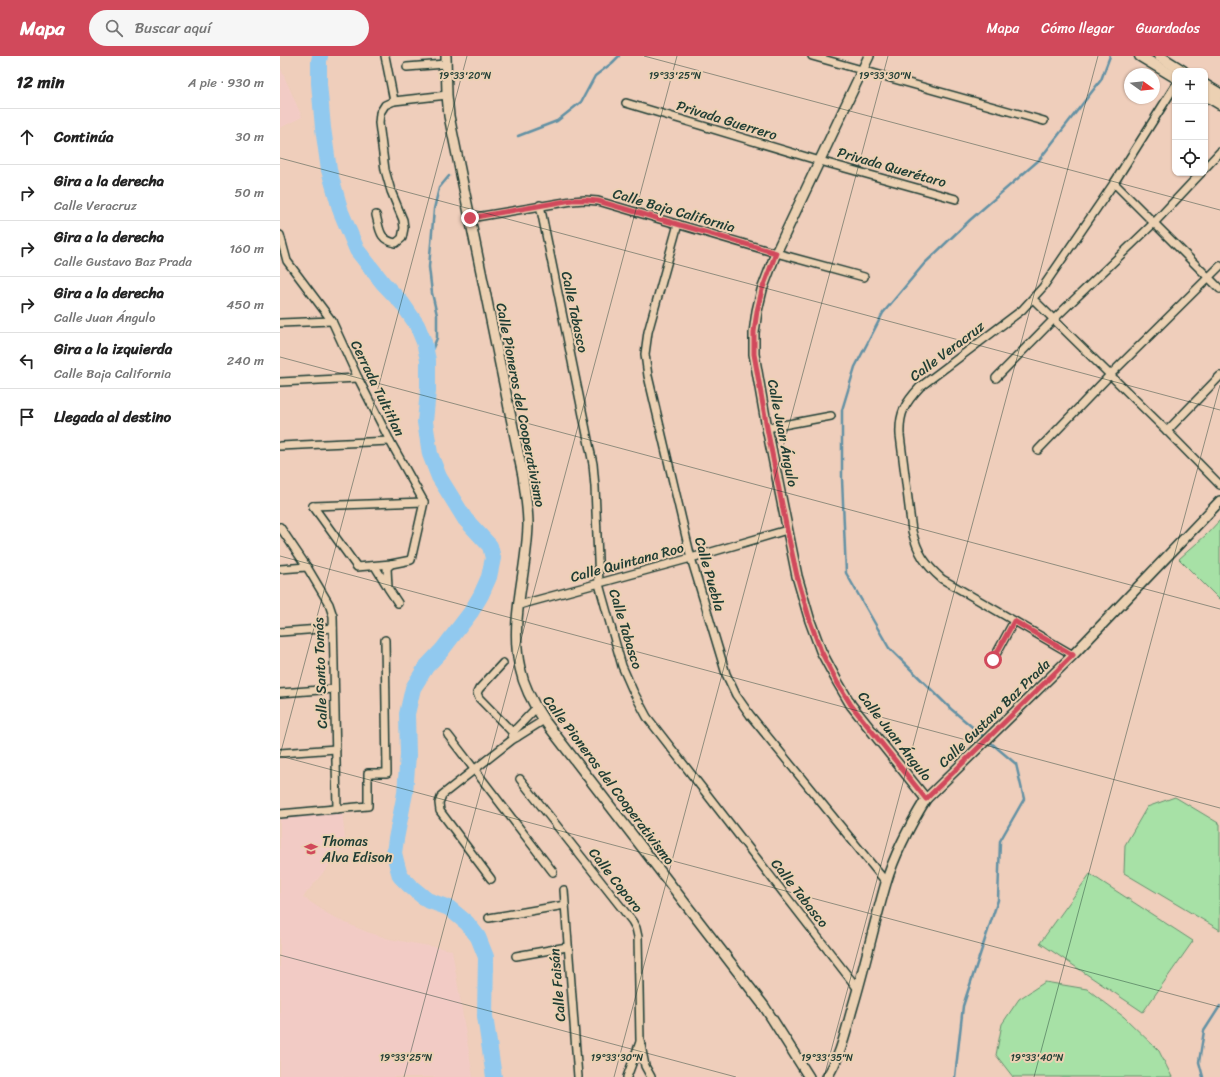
<!DOCTYPE html>
<html lang="es">
<meta charset="utf-8">
<style>
:root{--surface:#fff;--page:#f6f6f6;--text:#222;--muted:#767676;--line:#e0e0e0;--accent:#d1495b}
body{margin:0;font-family:Sriracha,sans-serif;background:var(--page);color:var(--text)}
.controls{position:absolute;right:12px;top:12px;display:grid;overflow:hidden;border-radius:8px;box-shadow:0 1px 3px #0004}
.controls button{width:36px;height:36px;display:grid;place-items:center;padding:0;border:0;border-bottom:1px solid var(--line);background:var(--surface);color:var(--text);font:20px sans-serif}
.compass{position:absolute;left:844px;top:12px;width:36px;height:36px;border-radius:50%;background:var(--surface);box-shadow:0 1px 3px #0004;rotate:105deg}
.stop{position:absolute;width:12px;height:12px;margin:-9px;border:3px solid #d1495b;border-radius:50%;background:#fff}
.stop.end{background:#d1495b;border-color:#fff;box-shadow:0 1px 4px #0008}
.list{margin:0;padding:0;list-style:none}
h2{display:flex;justify-content:space-between;align-items:center;height:52px;margin:0;padding:0 16px;font-size:17px}
h2 small{font-size:13px;font-weight:400;color:var(--muted)}
.list li{display:grid;grid-template-columns:26px 1fr auto;gap:12px;align-items:center;box-sizing:border-box;height:56px;padding:0 16px;border-top:1px solid var(--line)}
.list b{display:block;font-size:15px;white-space:nowrap}
.list p{margin:0;font-size:13px;white-space:nowrap;color:var(--muted)}
.list em{font-size:13px;font-style:normal;color:var(--muted)}
.icon{flex:none;width:22px;height:22px;fill:none;stroke:currentColor;stroke-width:2;stroke-linecap:round;stroke-linejoin:round}
.map{position:relative;flex:none;width:940px;height:1021px;overflow:hidden}
header{display:flex;align-items:center;gap:24px;box-sizing:border-box;height:56px;padding:0 20px;background:var(--accent);color:#fff}
header strong{font-size:19px}
nav{display:flex;gap:22px;margin-inline-start:auto;font-size:14px}
.search{width:280px;height:36px;background:var(--page);display:flex;align-items:center;gap:10px;box-sizing:border-box;padding:0 14px;border-radius:22px;color:var(--muted);font-size:15px}
main{display:flex}
aside{flex:1;background:var(--surface)}
.map>svg:first-child{display:block}
.built{fill:#f2cbc5}
.green{fill:#a7e1a6;stroke:#638f6d}
.lines{fill:none;stroke-linecap:round;stroke-linejoin:round}
.stream{stroke:#6391a4;stroke-width:2.5}
.river{stroke:#91c9ef;stroke-width:16}
.minor-casing{stroke:#1f3d34;stroke-width:10}
.tertiary-casing{stroke:#1f3d34;stroke-width:12}
.secondary-casing{stroke:#1f3d34;stroke-width:13}
.minor{stroke:#ecd1b3;stroke-width:7}
.tertiary{stroke:#ecd1b3;stroke-width:9}
.secondary{stroke:#ecd1b3;stroke-width:10}
.route{stroke:#d1495b;stroke-width:5}
.ticks{fill:none;stroke:#1f3d34;stroke-width:1;stroke-opacity:0.45}
.labels{text-anchor:middle;stroke-width:4;stroke-linejoin:round;paint-order:stroke}
.street-label{font-size:14px;fill:#1f3d34;stroke:#ecd1b3}
.poi-label{font-size:14px;fill:#1f3d34;stroke:#ecd1b3;text-anchor:start}
.ticks-label{font-size:10px;text-anchor:middle;fill:#1f3d34;stroke:#ecd1b3;stroke-width:4;stroke-linejoin:round;paint-order:stroke}
</style>
<header>
<strong>Mapa</strong>
<div class="search"><svg class="icon" aria-label="search" viewBox="0 0 24 24"><circle cx="10" cy="10" r="6"/><path d="M15 15l6 6"/></svg>Buscar aquí</div>
<nav><a>Mapa</a><a>Cómo llegar</a><a>Guardados</a></nav>
</header>
<main>
<aside>
<h2>12 min<small>A pie · 930 m</small></h2>
<ul class="list">
<li><svg class="icon" aria-label="ahead" viewBox="0 0 24 24"><path d="M12 20V5M6 11l6-6 6 6"/></svg><div><b>Continúa</b></div><em>30 m</em></li>
<li><svg class="icon" aria-label="right" viewBox="0 0 24 24"><path d="M7 20v-9h11M14 6l5 5-5 5"/></svg><div><b>Gira a la derecha</b><p>Calle Veracruz</p></div><em>50 m</em></li>
<li><svg class="icon" aria-label="right" viewBox="0 0 24 24"><path d="M7 20v-9h11M14 6l5 5-5 5"/></svg><div><b>Gira a la derecha</b><p>Calle Gustavo Baz Prada</p></div><em>160 m</em></li>
<li><svg class="icon" aria-label="right" viewBox="0 0 24 24"><path d="M7 20v-9h11M14 6l5 5-5 5"/></svg><div><b>Gira a la derecha</b><p>Calle Juan Ángulo</p></div><em>450 m</em></li>
<li><svg class="icon" aria-label="left" viewBox="0 0 24 24"><path d="M17 20v-9H6M10 6l-5 5 5 5"/></svg><div><b>Gira a la izquierda</b><p>Calle Baja California</p></div><em>240 m</em></li>
<li><svg class="icon" aria-label="arrive" viewBox="0 0 24 24"><path d="M6 21V4h12l-3 4 3 4H6"/></svg><div><b>Llegada al destino</b></div></li>
</ul>
</aside>
<div class="map">
<svg width="940" height="1021" viewBox="0 0 940 1021">
<rect width="100%" height="100%" fill="#efcebb"/>
<filter id="ink" filterUnits="userSpaceOnUse"><feTurbulence type="fractalNoise" baseFrequency=".025" numOctaves="2"/><feDisplacementMap in="SourceGraphic" scale="8" xChannelSelector="R" yChannelSelector="G"/><feConvolveMatrix kernelMatrix="1 2 1 2 8 2 1 2 1" color-interpolation-filters="sRGB"/></filter>
<g filter="url(#ink)">
<g class="built">
<path d="M 0,11 L 22,61 L 0,72 Z"/>
<path d="M 62,753 L 65,785 L 57,800 L 23,841 L 54,862 L 87,876 L 109,883 L 172,894 L 193,1021 L 0,1021 L 0,758 Z"/>
</g>
<g class="green">
<path d="M 940,464 L 940,544 L 899,503 L 926,479 Z"/>
<path d="M 895,741 L 940,768 L 940,874 L 844,817 L 845,789 L 867,751 Z"/>
<path d="M 810,818 L 913,885 L 863,956 L 760,887 Z"/>
<path d="M 765,926 L 807,933 L 844,961 L 879,995 L 892,1021 L 733,1021 L 716,999 L 722,968 L 739,943 Z"/>
</g>
<g class="lines">
<g class="stream">
<path d="M 238,80 L 277,65 L 301,46 L 315,20 L 332,7 L 339,0"/>
<path d="M 148,304 L 157,282 L 157,259 L 152,237 L 149,211 L 154,153 L 159,132 L 169,120"/>
<path d="M 675,1021 L 683,950 L 718,844 L 720,785 L 744,743 L 736,708 L 671,653 L 609,592 L 566,517 L 562,423 L 562,354 L 575,311 L 603,257 L 644,208 L 690,164 L 759,104 L 821,24 L 830,0"/>
<path d="M 923,1021 L 919,1006 L 924,975 L 940,950"/>
</g>
<path class="river" d="M 40,0 L 39,5 L 39,27 L 43,72 L 49,114 L 61,156 L 77,194 L 103,227 L 122,247 L 137,269 L 144,286 L 148,304 L 148,335 L 145,366 L 150,398 L 159,421 L 185,463 L 210,490 L 213,502 L 209,521 L 201,539 L 191,556 L 162,594 L 146,611 L 133,632 L 127,658 L 128,699 L 125,737 L 116,783 L 114,797 L 117,809 L 120,820 L 130,830 L 147,844 L 169,852 L 187,867 L 198,881 L 206,901 L 205,960 L 214,1021"/>
<g class="minor-casing">
<g id="minor">
<path d="M 105,0 L 114,45"/>
<path d="M 532,0 L 764,65"/>
<path d="M 127,11 L 165,8"/>
<path d="M 346,47 L 540,105 L 676,143"/>
<path d="M 925,112 L 940,96"/>
<path d="M 834,127 L 940,233"/>
<path d="M 260,149 L 313,408 L 315,431 L 319,528 L 342,610 L 353,635 L 367,661 L 578,933"/>
<path d="M 96,159 C 100,174 99,184 116,187 L 122,182 L 124,172 L 123,164 L 111,135 L 105,114 L 99,67 L 100,57 L 105,49 L 114,45 L 167,39"/>
<path d="M 190,162 L 292,145 L 305,144 L 318,145 L 496,197 L 584,221"/>
<path d="M 398,168 L 368,276 L 365,298 L 368,320 L 411,502 L 446,618 L 456,639 L 470,659 L 606,826"/>
<path d="M 0,179 L 7,205 L 52,265 L 78,322 L 110,385 L 144,446 L 131,504 L 111,508 L 77,511 L 33,450"/>
<path d="M 753,243 L 887,375 L 940,429"/>
<path d="M 0,267 L 52,265"/>
<path d="M 716,322 L 774,263 L 874,167 L 921,117"/>
<path d="M 0,326 L 78,322"/>
<path d="M 487,372 L 551,360"/>
<path d="M 887,375 L 940,320"/>
<path d="M 0,390 L 110,385"/>
<path d="M 758,394 L 830,319 L 940,210"/>
<path d="M 33,450 L 144,446"/>
<path d="M 0,471 L 27,511 L 49,548 L 53,560 L 57,753"/>
<path d="M 111,508 L 107,512 L 108,532 L 118,547"/>
<path d="M 96,510 L 96,512 L 107,530"/>
<path d="M 0,513 L 27,511"/>
<path d="M 239,549 L 411,502 L 507,474"/>
<path d="M 0,576 L 53,572"/>
<path d="M 793,599 L 662,523 C 645,508 638,498 632,475 L 620,379 C 619,357 625,347 640,331 L 742,254 L 763,231 L 834,127 L 895,30"/>
<path d="M 713,604 L 734,565"/>
<path d="M 223,607 L 199,633 L 197,637 L 199,642 L 237,681"/>
<path d="M 0,637 L 54,633"/>
<path d="M 168,679 L 273,816"/>
<path d="M 232,679 L 233,676 L 256,652"/>
<path d="M 0,697 L 56,693"/>
<path d="M 240,723 L 352,865 L 356,872 L 358,881 L 360,984 L 365,1010 L 371,1021"/>
<path d="M 0,758 L 88,750 L 88,717 L 107,717 L 105,584"/>
<path d="M 211,823 L 160,755 L 159,747 L 162,739 L 232,684 L 237,681 L 264,664"/>
<path d="M 284,834 L 298,1021"/>
<path d="M 209,862 L 285,849"/>
<path d="M 236,900 L 287,891"/>
<path d="M 347,1021 L 360,986"/>
</g>
</g>
<g class="tertiary-casing">
<g id="tertiary">
<path d="M 166,0 L 167,39 L 169,60 L 243,420 C 245,436 248,452 248,469 C 247,516 229,565 240,612 C 244,631 253,648 264,664 L 484,950 L 529,1021"/>
<path d="M 589,0 L 496,197 L 482,234 L 477,255 L 474,277 L 474,298 L 487,372 L 517,520 L 530,565 L 541,595 L 557,625 L 571,649 L 646,743"/>
<path d="M 547,1021 C 561,1000 566,974 573,950 C 585,910 594,868 606,827 C 615,797 630,769 646,743 L 793,599 L 940,445"/>
</g>
</g>
<g class="secondary-casing">
<g id="secondary">
<path d="M 860,0 L 895,21"/>
<path d="M 879,0 L 903,15"/>
<path d="M 925,29 L 940,38"/>
<path d="M 925,39 L 940,48"/>
</g>
</g>
<use href="#minor" class="minor"/>
<use href="#tertiary" class="tertiary"/>
<use href="#secondary" class="secondary"/>
</g>
</g>
<g class="lines" filter="url(#ink)">
<path class="route" d="M 190,162 L 292,144 L 306,144 L 318,145 L 496,197 L 482,234 L 477,255 L 474,276 L 474,298 L 487,372 L 507,474 L 517,520 L 530,565 L 541,595 L 557,626 L 571,649 L 646,743 L 793,599 L 734,565 L 713,604"/>
</g>
<path class="ticks" d="M 364,0 L 940,154M 0,102 L 940,354M 0,301 L 940,553M 0,500 L 940,752M 0,699 L 187,0M 0,700 L 940,951M 0,899 L 456,1021M 124,1021 L 397,0M 334,1021 L 608,0M 544,1021 L 818,0M 754,1021 L 940,329"/>
<defs>
<g id="school-bare" transform="scale(1.08)"><path d="M0-5L7-2L0 1L-7-2ZM-4 1L0 2.5L4 1V4Q0 6-4 4Z" fill="#d1495b" stroke="#ecd1b3" stroke-width="2.5" paint-order="stroke"/></g>
</defs>
<g fill-rule="evenodd">
<use href="#school-bare" x="31" y="793"/>
</g>
<g class="labels">
<g class="street-label">
<text transform="translate(447 64) rotate(17)" y="5">Privada Guerrero</text>
<text transform="translate(612 111) rotate(16)" y="5">Privada Querétaro</text>
<text transform="translate(394 154) rotate(16)" y="5">Calle Baja California</text>
<text transform="translate(295 256) rotate(78)" y="5">Calle Tabasco</text>
<text transform="translate(667 295) rotate(-37)" y="5">Calle Veracruz</text>
<text transform="translate(98 332) rotate(64)" y="5">Cerrada Tultitlan</text>
<text transform="translate(241 349) rotate(79)" y="5">Calle Pioneros del Cooperativismo</text>
<text transform="translate(503 377) rotate(79)" y="5">Calle Juan Ángulo</text>
<text transform="translate(347 506) rotate(-15)" y="5">Calle Quintana Roo</text>
<text transform="translate(430 518) rotate(74)" y="5">Calle Puebla</text>
<text transform="translate(346 573) rotate(73)" y="5">Calle Tabasco</text>
<text transform="translate(40 617) rotate(-92)" y="5">Calle Santo Tomás</text>
<text transform="translate(714 657) rotate(-44)" y="5">Calle Gustavo Baz Prada</text>
<text transform="translate(615 680) rotate(52)" y="5">Calle Juan Ángulo</text>
<text transform="translate(329 724) rotate(53)" y="5">Calle Pioneros del Cooperativismo</text>
<text transform="translate(336 824) rotate(52)" y="5">Calle Coporo</text>
<text transform="translate(520 837) rotate(52)" y="5">Calle Tabasco</text>
<text transform="translate(277 929) rotate(-95)" y="5">Calle Faisán</text>
</g>
<g class="poi-label">
<text x="42" y="790">Thomas<tspan x="42" dy="16">Alva Edison</tspan></text>
</g>
</g>
<g class="ticks-label">
<text x="185" y="23">19°33'20"N</text>
<text x="395" y="23">19°33'25"N</text>
<text x="605" y="23">19°33'30"N</text>
<text x="126" y="1005">19°33'25"N</text>
<text x="337" y="1005">19°33'30"N</text>
<text x="547" y="1005">19°33'35"N</text>
<text x="757" y="1005">19°33'40"N</text>
</g>
</svg>
<div class="controls">
<button>+</button>
<button>−</button>
<button><svg class="icon" aria-label="locate" viewBox="0 0 24 24"><circle cx="12" cy="12" r="6"/><path d="M12 2v4M12 18v4M2 12h4M18 12h4"/></svg></button>
</div>
<svg class="compass" viewBox="-18 -18 36 36"><path d="M0-13l5 13h-10z" fill="#e53935"/><path d="M0 13l5-13h-10z" fill="#767676"/></svg>
<div class="stop" style="left:713px;top:604px"></div>
<div class="stop end" style="left:190px;top:162px"></div>
</div>
</main>
